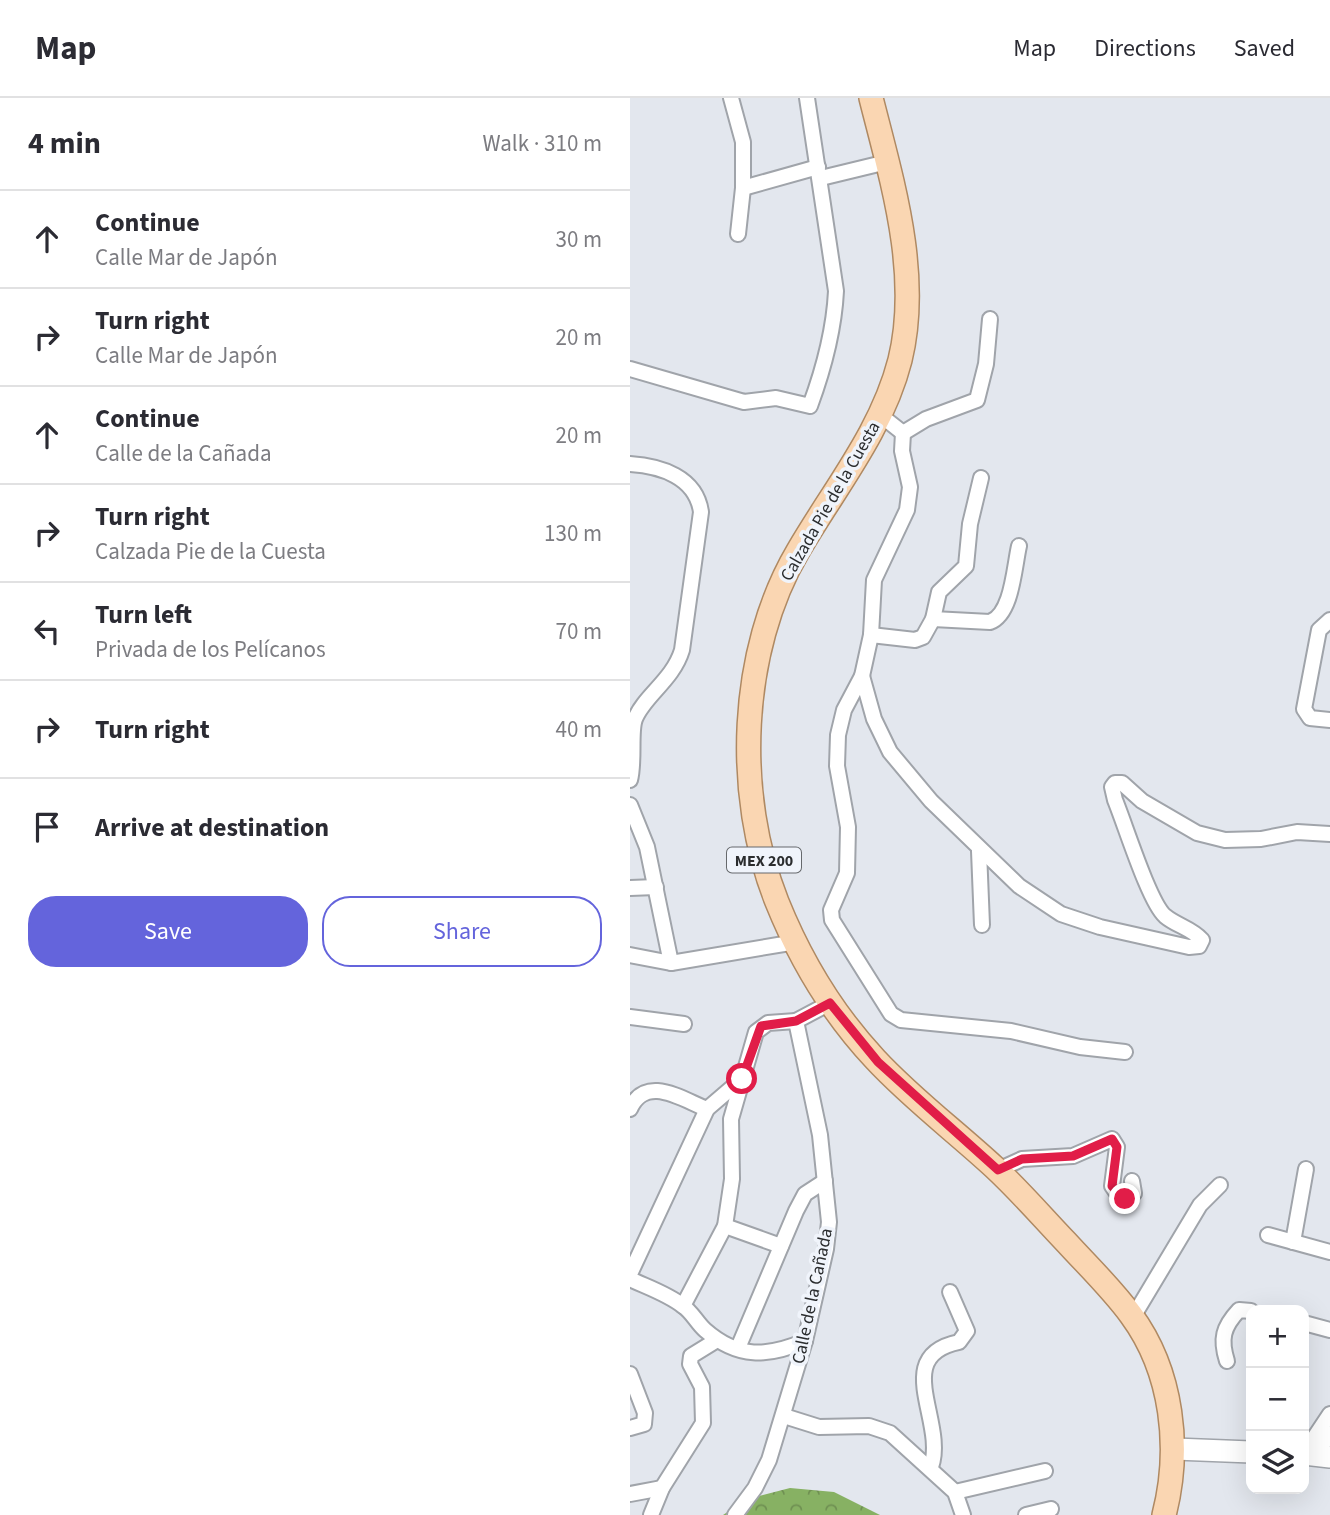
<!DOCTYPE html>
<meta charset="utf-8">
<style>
:root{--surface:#fff;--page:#f7f7f7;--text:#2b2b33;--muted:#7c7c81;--line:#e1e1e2;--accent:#6464dc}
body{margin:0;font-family:"Source Sans 3",sans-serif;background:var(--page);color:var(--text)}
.controls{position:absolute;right:21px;bottom:21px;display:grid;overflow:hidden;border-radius:14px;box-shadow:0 7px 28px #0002}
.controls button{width:63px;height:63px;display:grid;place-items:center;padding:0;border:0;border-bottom:2px solid var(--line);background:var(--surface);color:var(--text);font:35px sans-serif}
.stop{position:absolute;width:21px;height:21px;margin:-16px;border:5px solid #e11d48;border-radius:50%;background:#fff}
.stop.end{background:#e11d48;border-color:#fff;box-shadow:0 2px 7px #0008}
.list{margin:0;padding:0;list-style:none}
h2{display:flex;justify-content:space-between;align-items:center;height:91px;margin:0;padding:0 28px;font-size:30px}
h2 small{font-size:23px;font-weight:400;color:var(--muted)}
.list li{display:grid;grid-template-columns:46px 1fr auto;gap:21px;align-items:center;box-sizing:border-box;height:98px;padding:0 28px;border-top:2px solid var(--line)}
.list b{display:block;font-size:26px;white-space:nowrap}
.list p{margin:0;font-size:23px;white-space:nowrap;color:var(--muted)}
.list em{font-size:23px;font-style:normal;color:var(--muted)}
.actions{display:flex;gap:14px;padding:21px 28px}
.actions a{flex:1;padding:16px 0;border:2px solid var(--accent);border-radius:28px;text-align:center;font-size:24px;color:var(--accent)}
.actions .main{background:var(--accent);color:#fff}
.icon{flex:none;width:38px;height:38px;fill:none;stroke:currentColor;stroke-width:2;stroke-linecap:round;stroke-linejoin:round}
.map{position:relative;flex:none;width:700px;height:1417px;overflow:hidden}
header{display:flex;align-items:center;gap:42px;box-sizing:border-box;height:98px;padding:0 35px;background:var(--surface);border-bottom:2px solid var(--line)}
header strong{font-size:33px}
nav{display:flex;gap:38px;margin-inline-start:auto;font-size:24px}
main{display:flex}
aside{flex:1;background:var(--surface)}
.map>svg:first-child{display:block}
.forest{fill:url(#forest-crowns)}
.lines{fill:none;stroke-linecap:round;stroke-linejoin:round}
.minor-casing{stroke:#a0a4aa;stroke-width:18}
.secondary-casing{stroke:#a0a4aa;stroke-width:24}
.primary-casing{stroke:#af8962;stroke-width:26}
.minor{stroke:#fff;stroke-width:14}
.secondary{stroke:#fff;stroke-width:21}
.primary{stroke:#fad6b2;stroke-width:23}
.route{stroke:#e11d48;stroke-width:9}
.labels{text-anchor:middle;stroke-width:7;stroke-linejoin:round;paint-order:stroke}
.shield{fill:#f0f4fb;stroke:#66696c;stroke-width:2}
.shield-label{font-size:16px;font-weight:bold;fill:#2b2d2f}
.street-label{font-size:18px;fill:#2b2d2f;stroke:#f0f4fb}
</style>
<header>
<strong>Map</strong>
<nav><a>Map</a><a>Directions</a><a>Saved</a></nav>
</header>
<main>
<aside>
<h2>4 min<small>Walk · 310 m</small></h2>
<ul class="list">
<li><svg class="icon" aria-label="ahead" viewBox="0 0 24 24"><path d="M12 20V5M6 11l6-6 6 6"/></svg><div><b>Continue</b><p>Calle Mar de Japón</p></div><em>30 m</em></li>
<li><svg class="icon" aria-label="right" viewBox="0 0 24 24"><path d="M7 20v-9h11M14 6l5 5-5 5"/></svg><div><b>Turn right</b><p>Calle Mar de Japón</p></div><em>20 m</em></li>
<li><svg class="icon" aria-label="ahead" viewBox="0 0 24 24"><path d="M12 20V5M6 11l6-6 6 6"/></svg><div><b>Continue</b><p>Calle de la Cañada</p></div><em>20 m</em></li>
<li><svg class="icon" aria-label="right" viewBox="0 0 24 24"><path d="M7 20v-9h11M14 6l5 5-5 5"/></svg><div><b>Turn right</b><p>Calzada Pie de la Cuesta</p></div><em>130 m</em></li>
<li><svg class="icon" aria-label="left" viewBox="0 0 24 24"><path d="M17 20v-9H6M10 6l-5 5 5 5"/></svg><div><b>Turn left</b><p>Privada de los Pelícanos</p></div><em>70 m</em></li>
<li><svg class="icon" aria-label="right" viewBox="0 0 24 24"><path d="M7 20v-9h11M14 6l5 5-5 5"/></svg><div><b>Turn right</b></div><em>40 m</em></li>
<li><svg class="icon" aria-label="arrive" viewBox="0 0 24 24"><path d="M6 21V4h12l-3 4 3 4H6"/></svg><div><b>Arrive at destination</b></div></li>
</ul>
<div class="actions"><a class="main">Save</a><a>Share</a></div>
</aside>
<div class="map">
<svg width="700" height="1417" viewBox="0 0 700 1417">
<defs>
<pattern id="forest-crowns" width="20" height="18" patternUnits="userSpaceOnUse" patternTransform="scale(1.75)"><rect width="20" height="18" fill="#87b163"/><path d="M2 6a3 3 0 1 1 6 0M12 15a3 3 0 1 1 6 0" fill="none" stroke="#6f9052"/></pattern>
</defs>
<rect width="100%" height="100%" fill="#e3e7ee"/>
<path class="forest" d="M 160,1390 L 204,1394 L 250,1417 L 93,1417 L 117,1401 Z"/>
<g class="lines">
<g class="minor-casing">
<g id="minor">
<path d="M 101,0 L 113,44 L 113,90 L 108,136"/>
<path d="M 191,80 L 257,64"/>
<path d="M 113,90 L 188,69"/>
<path d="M 0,271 L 114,304 L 146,300 L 180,308 C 194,270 204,233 206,193 L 177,0"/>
<path d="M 249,316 L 273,335"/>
<path d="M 273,335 L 272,353 L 280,389 L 277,412 L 244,482 L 241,537 L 232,578 L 214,612 L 208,637 L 207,668 L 218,729 L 217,775 L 201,812 L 202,822 L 261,916 L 271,922 L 381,933 L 450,949 L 495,954"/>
<path d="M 273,335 L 296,321 L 347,302 L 356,266 L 360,221"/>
<path d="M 0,366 C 31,368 66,379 71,414 L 52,552 C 43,582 14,598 5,621 C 0,633 5,664 0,682"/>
<path d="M 303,521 L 360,524 C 382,516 384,470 389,448"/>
<path d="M 700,522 L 689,532 L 674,611 L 680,620 L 700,622"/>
<path d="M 241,537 L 285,542 L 293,539 L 303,521 L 309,494 L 336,468 L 340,426 L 351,380"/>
<path d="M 232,578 L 244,621 L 260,654 L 301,703 L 389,788 L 431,816 L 470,829 L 559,849 L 569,848 L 572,842 C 561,830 547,828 535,818 C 519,804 495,726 485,702 L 482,689 L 485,685 L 492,685 L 512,703 L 567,735 L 595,742 L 631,741 L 667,734 L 700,736"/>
<path d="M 0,707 L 17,749 L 41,865"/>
<path d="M 349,753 L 352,827"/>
<path d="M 0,790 L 26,789"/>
<path d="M 0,857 L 41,865 L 166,844"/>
<path d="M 0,919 L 54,926"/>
<path d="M 0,1011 C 16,976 51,1001 77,1011"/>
<path d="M 368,1072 L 392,1061 L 443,1058 L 482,1041 L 487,1049 L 482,1088 L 491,1101 L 504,1095 L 502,1083"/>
<path d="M 95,1128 L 151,1148"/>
<path d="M 638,1137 L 700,1154"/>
<path d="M 663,1144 L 676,1071"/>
<path d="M 0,1176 L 77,1011 L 112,981"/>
<path d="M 0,1181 C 17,1189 38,1196 53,1208 C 62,1214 67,1225 75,1232 C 108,1261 138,1259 175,1243"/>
<path d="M 53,1208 L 95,1128 L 102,1081 L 101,1021 L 126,934 L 138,925 L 166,923"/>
<path d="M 503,1219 L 570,1107 L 590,1087"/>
<path d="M 674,1225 L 700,1232"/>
<path d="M 108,1250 L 166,1113 L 175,1096 L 195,1083"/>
<path d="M 597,1263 C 590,1241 593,1229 609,1212 L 621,1213"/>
<path d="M 0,1276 L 15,1315 L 14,1326 L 0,1330"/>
<path d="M 154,1318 L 189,1329 L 239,1328 L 260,1335 L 325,1394 L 333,1417"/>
<path d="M 674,1355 L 700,1316"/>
<path d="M 685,1357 L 700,1336"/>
<path d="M 301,1369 C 317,1324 260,1258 329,1244 L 337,1233 L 320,1194"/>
<path d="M 325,1394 L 415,1373"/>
<path d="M 0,1396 L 32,1390"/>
<path d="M 21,1417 L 32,1390 L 73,1325 L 72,1289 L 60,1266 L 61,1258 L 87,1242"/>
<path d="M 105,1417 L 125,1390 L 139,1362 L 175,1243 L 196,1151 L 199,1124 L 190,1037 L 166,923 L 200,905"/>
<path d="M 396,1417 L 421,1411"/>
</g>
</g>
<g class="secondary-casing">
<g id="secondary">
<path d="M 545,1351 L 621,1354"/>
<path d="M 674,1356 L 700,1359"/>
</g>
</g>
<g class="primary-casing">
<path id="primary" d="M 241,0 C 262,83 291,176 270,262 C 252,333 204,391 168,453 C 109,553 104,697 147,804 C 170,861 203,916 245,961 C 281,1000 325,1033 364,1069 C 390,1093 413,1120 437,1145 C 458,1168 482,1191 501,1217 C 543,1274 551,1351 534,1417"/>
</g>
<use href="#minor" class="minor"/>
<use href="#secondary" class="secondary"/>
<use href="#primary" class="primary"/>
</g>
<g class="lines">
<path class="route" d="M 112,981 L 131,928 L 166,923 L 200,905 L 248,964 L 368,1072 L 392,1061 L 443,1058 L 482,1041 L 487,1049 L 482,1088 L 495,1101"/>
</g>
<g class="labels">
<rect class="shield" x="97" y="749.5" width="74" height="25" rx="5"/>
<g class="shield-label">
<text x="134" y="768">MEX 200</text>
</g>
<g class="street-label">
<text transform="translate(200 403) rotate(-60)" y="6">Calzada Pie de la Cuesta</text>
<text transform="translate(182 1198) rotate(-78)" y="6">Calle de la Cañada</text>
</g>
</g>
</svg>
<div class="controls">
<button>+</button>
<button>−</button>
<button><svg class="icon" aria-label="layers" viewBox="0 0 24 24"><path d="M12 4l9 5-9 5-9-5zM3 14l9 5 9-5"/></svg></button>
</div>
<div class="stop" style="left:112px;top:981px"></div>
<div class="stop end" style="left:495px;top:1101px"></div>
</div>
</main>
